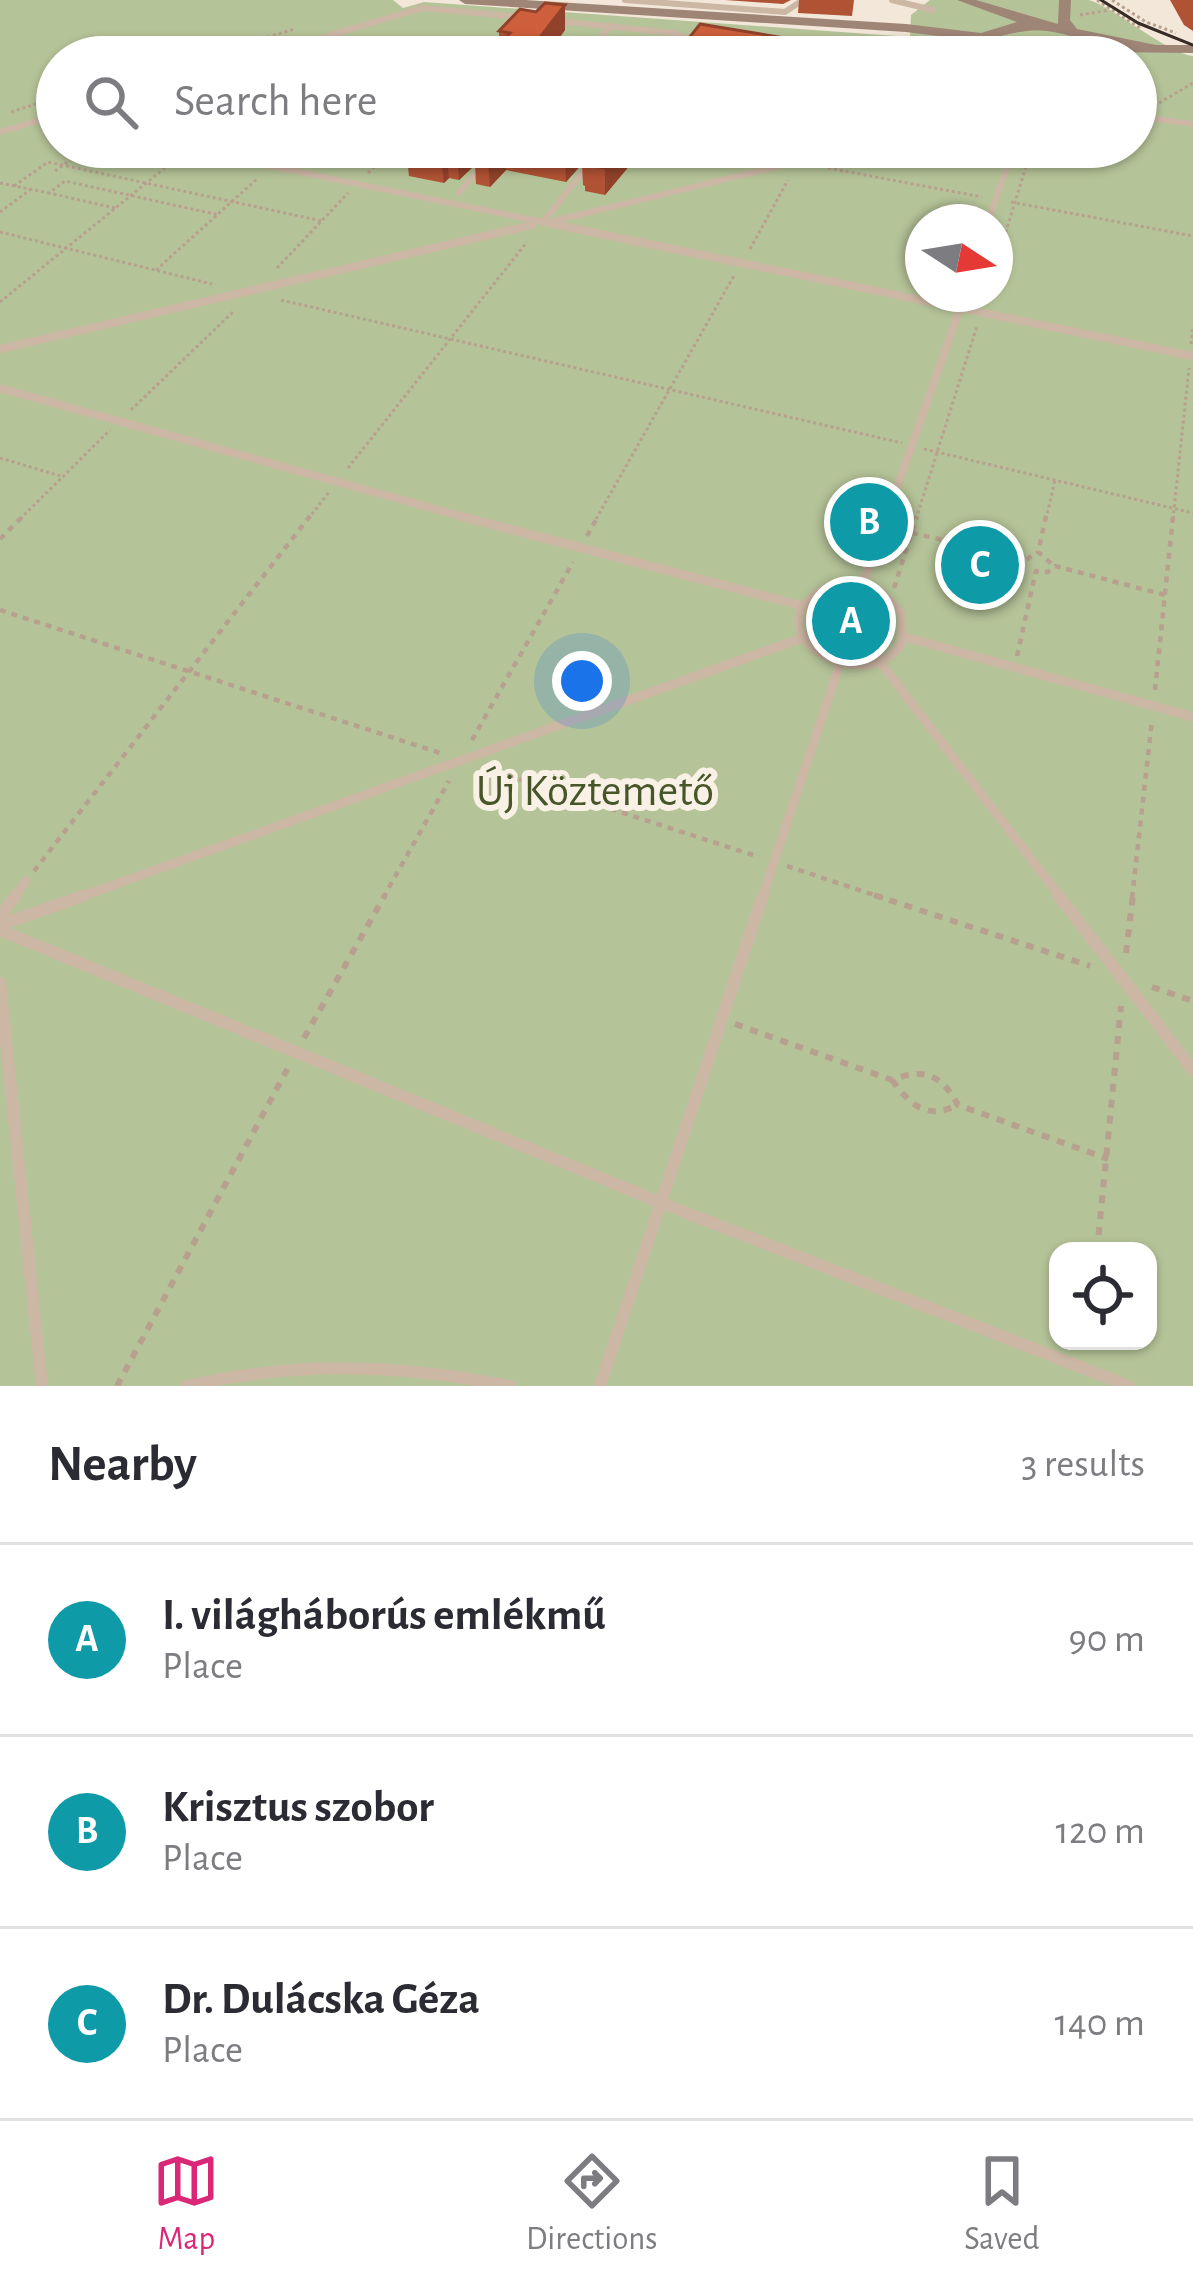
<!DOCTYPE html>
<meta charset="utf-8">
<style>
:root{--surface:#fff;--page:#f2f2f3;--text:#2b2b33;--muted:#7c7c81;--line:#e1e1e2;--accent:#db2777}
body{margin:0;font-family:"Alegreya Sans",sans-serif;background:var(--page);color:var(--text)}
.controls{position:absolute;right:36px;bottom:36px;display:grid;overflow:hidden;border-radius:24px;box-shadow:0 3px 9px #0004}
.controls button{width:108px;height:108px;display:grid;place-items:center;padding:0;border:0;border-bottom:3px solid var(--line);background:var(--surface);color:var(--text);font:60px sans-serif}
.compass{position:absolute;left:905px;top:204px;width:108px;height:108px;border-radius:50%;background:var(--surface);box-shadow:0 3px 9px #0004;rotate:102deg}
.you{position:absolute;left:582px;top:681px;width:42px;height:42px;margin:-30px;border:9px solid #fff;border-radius:50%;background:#1a73e8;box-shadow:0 0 0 18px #1a73e833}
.badge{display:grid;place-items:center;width:78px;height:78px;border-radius:50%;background:var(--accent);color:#fff;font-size:39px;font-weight:700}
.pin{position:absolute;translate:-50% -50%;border:6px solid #fff;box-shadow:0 3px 12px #0006}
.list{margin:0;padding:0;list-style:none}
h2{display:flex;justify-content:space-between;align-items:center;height:156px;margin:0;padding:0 48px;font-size:51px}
h2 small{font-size:39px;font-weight:400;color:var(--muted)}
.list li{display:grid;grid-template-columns:78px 1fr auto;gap:36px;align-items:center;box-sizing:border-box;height:192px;padding:0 48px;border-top:3px solid var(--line)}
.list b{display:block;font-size:45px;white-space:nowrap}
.list p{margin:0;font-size:39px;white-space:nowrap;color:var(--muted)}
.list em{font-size:39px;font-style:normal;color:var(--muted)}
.icon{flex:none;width:66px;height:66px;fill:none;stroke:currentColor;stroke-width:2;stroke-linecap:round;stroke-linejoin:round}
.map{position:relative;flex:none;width:1193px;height:1386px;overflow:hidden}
.search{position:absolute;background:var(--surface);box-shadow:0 3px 9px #0004;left:36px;right:36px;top:36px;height:132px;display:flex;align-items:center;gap:30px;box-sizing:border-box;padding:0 42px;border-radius:66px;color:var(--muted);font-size:45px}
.sheet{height:732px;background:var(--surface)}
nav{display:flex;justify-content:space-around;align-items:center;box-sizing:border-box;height:168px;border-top:3px solid var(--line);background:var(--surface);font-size:33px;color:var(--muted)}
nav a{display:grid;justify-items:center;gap:6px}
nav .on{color:var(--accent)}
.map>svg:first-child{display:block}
.green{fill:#b5c398;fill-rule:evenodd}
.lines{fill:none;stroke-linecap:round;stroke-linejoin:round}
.path-far2{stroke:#b8a08e;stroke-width:3;stroke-dasharray:3 3;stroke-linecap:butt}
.path-far1{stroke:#b8a08e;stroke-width:4.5;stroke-dasharray:6 6;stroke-linecap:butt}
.path{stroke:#b8a08e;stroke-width:6;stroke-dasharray:8 8;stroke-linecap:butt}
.lane-far3{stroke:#ccb6a4;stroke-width:6}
.lane-far2{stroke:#ccb6a4;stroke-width:8}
.lane-far1{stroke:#ccb6a4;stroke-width:9}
.lane{stroke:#ccb6a4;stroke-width:12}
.secondary{fill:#9f8576;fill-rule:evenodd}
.tram{stroke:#372b26;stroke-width:3}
.wall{fill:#b05234}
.shaded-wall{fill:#90422a}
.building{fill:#cd5f3c;stroke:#90422a;stroke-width:3}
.labels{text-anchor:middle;stroke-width:12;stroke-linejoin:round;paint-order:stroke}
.park-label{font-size:45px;fill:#465629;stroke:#faf1e6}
</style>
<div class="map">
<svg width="1193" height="1386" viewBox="0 0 1193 1386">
<rect width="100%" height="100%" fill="#f3e7d9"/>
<path class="green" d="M 0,0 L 393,0 L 403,8 L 424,2 L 910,37 L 911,15 L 930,0 C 976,0 1044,0 1088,0 C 1110,4 1166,53 1193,56 L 1193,1386 L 0,1386 ZM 57,57 L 1136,57 L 1136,147 L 57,147 ZM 923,222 L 995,222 L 995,294 L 923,294 ZM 1058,1251 L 1148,1251 L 1148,1341 L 1058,1341 Z"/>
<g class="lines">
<g class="path-far2">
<path d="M 1097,0 L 1142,29"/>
<path d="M 1112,0 L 1146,22 L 1176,33"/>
<path d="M 1080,15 L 1109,10"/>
<path d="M 949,49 L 958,57"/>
<path d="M 198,57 L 295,29"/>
<path d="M 486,57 L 501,43"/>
<path d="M 1136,76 L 1149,65"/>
<path d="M 1136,80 L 1140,77"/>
<path d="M 1154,106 L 1193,83"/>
<path d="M 11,112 L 57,97"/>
<path d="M 710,147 L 758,156"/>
<path d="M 828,168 L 982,197"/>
<path d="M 55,171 L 88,147"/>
<path d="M 368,173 L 394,147"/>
<path d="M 0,183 L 49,193"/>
<path d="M 14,186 L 48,162 L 322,221"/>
<path d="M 1011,202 L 1193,236"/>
<path d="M 115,208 L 49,193 L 65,181 L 219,215"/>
<path d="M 0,212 L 31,189"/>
<path d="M 0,232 L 212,284"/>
<path d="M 750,249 L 788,180"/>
<path d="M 995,267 L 1032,147"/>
<path d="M 277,268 L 348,193"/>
<path d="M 156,270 L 258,178"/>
<path d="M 281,300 L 902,443"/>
<path d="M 0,302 L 177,158"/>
<path d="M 1191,344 L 1193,326"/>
<path d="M 131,410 L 235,310"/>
<path d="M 924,449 L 1193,513"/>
<path d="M 0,458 L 64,477"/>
<path d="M 348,468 L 527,242"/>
<path d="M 20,519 L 110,430"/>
<path d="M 308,519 L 330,491"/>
<path d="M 596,519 L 735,274"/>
<path d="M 916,519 L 977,326"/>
<path d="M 1046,519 L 1055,480"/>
<path d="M 1173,519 L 1189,368"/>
</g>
<g class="path-far1">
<path d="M 1046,516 L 1038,552 L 1054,566"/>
<path d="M 912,533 L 1015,556 L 1023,562 L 1038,552"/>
<path d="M 587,536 L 598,516"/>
<path d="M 0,539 L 23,516"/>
<path d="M 988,568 L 991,551"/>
<path d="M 894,588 L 917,516"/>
<path d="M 0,610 L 440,753"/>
<path d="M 847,615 L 858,619 L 855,627 L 843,623 Z"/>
<path d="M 1017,656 L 1036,571 L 1048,572 L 1055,566 L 1165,595"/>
<path d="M 1155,690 L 1173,516"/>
<path d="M 472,740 L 573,562"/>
<path d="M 485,768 L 759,857"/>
<path d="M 787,866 L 883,898"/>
<path d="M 34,871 L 310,516"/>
<path d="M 383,898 L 449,781"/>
<path d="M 1132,898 L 1152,720"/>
</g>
<g class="path">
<path d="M 874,895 L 1090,966"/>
<path d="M 1126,953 L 1133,895"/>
<path d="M 1152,987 L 1193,1001"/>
<path d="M 735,1024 L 892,1080 C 924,1067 942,1075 958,1105 L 1108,1159"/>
<path d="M 304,1038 L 385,895"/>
<path d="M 892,1080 C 911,1106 927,1120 958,1105"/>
<path d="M 1097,1251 L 1121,1006"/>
<path d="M 117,1386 L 290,1064"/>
</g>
<g class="lane-far3">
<path d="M 625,0 L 785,12 L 803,0"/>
<path d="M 892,0 L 933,10"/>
<path d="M 555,21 L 675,33 L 692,40 L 695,35"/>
<path d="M 257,57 L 422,8 L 520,17"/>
<path d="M 583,57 L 611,26"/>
<path d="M 1136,116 L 1193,124"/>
<path d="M 0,132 L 57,115"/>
<path d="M 177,147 L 567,227"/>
<path d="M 458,193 L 483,166"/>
<path d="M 549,222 L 858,147"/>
<path d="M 988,222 L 1014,147"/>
<path d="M 542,223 L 587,167"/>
<path d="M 523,227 L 532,225"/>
</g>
<g class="lane-far2">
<path d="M 552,224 L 1193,356"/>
<path d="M 0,349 L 532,225"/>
<path d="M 0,388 L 471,519"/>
<path d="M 886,519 L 965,294"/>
</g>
<g class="lane-far1">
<path d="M 460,516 L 799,605"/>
<path d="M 841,583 L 881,593 L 901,613 L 903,641 C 866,707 731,620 841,583 Z"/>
<path d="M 863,585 L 887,516"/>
<path d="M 905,637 L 1193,717"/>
<path d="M 880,662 L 1061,898"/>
<path d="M 14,898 L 26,881"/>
<path d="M 77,898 L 802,638"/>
<path d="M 762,898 L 840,663"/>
</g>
<g class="lane">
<path d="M 1058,895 L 1193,1070"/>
<path d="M 0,917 L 16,895"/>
<path d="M 0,925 L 85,895"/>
<path d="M 0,930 L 664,1204 L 1129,1386"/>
<path d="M 0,983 L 42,1386"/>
<path d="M 187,1386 C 296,1361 400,1364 510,1386"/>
<path d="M 600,1386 L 763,895"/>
</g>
<path class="secondary" d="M 459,0 L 525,0 L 906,24 L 981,33 L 1017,22 L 957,0 L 976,0 L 1058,24 L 1059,0 L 1071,0 L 1070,20 L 1077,29 L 1156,45 L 1193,45 L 1193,53 L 1101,52 L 1060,57 L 1100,44 C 1050,30 1039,24 987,40 L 1052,57 L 1027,57 L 979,46 L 979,41 L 906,32 L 465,4 Z"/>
<path class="tram" d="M 1101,0 L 1138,23 L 1193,45"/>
</g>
<g class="wall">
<path d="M 725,0 L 791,0 L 783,4 Z"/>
<path d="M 799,0 L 854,0 L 852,16 L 798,13 Z"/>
<path d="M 1170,0 L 1193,0 L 1193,31 L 1184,25 Z"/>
<path d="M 565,5 L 565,30 L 551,49 L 494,55 L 494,50 L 499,44 L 499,31 L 536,12 Z"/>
<path d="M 408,147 L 645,147 L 605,195 L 585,191 L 585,186 L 583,185 L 582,164 L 566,182 L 506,170 L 490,187 L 476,184 L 475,165 L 459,180 L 449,178 L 444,183 L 409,176 L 406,149 Z"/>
</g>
<g class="shaded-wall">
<path d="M 565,5 L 565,30 L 551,49 L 551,57 L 534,57 L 534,45 Z"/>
<path d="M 791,39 L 789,57 L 779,57 Z"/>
<path d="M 463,147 L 493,147 L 474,157 L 475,165 L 459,180 L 457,153 Z"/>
<path d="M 500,147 L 504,147 L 506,170 L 490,187 L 488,160 Z"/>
<path d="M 573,147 L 597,147 L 582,158 L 582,164 L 566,182 L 565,155 Z"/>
<path d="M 623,147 L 645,147 L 605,195 L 605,168 Z"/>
<path d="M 446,151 L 449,178 L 444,183 L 441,156 Z"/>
</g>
<g class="building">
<path d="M 545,3 L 565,5 L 534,45 L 551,47 L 542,57 L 492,57 L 499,51 L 494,50 L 510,33 L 499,31 L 520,9 L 536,12 Z"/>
<path d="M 700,24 L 791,39 L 779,57 L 674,57 Z"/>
<path d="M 613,53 L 633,56 L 609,57 Z"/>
<path d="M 408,147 L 463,147 L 457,153 L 446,151 L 441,156 L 406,149 Z"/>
<path d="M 483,147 L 500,147 L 488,160 L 474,157 Z"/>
<path d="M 526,147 L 573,147 L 565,155 Z"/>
<path d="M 592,147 L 623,147 L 605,168 L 585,164 L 589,159 L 582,158 Z"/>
</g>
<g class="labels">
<g class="park-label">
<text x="595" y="805">Új Köztemető</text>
</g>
</g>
</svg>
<div class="controls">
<button><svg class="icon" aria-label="locate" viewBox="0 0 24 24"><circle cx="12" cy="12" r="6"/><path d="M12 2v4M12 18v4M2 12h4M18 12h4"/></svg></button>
</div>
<svg class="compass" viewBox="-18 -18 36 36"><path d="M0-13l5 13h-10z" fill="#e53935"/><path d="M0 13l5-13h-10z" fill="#7c7c81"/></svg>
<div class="you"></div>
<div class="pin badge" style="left:851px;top:621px;background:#0f9aa8">A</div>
<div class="pin badge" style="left:869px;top:522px;background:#0f9aa8">B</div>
<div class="pin badge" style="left:980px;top:565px;background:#0f9aa8">C</div>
<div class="search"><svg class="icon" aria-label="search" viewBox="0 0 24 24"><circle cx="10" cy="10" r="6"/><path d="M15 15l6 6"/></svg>Search here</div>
</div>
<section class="sheet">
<h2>Nearby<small>3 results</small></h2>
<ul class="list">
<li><span class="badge" style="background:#0f9aa8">A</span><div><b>I. világháborús emlékmű</b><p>Place</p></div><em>90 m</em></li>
<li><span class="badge" style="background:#0f9aa8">B</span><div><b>Krisztus szobor</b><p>Place</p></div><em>120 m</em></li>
<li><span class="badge" style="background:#0f9aa8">C</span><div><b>Dr. Dulácska Géza</b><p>Place</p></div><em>140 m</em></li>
</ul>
</section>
<nav>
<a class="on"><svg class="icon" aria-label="map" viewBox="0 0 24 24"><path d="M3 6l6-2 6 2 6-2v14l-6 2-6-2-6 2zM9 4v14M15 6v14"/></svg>Map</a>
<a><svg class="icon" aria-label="directions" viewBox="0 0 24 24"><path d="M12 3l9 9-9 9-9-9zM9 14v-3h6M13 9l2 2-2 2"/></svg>Directions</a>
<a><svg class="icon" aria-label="saved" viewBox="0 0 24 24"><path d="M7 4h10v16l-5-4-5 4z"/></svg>Saved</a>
</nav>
